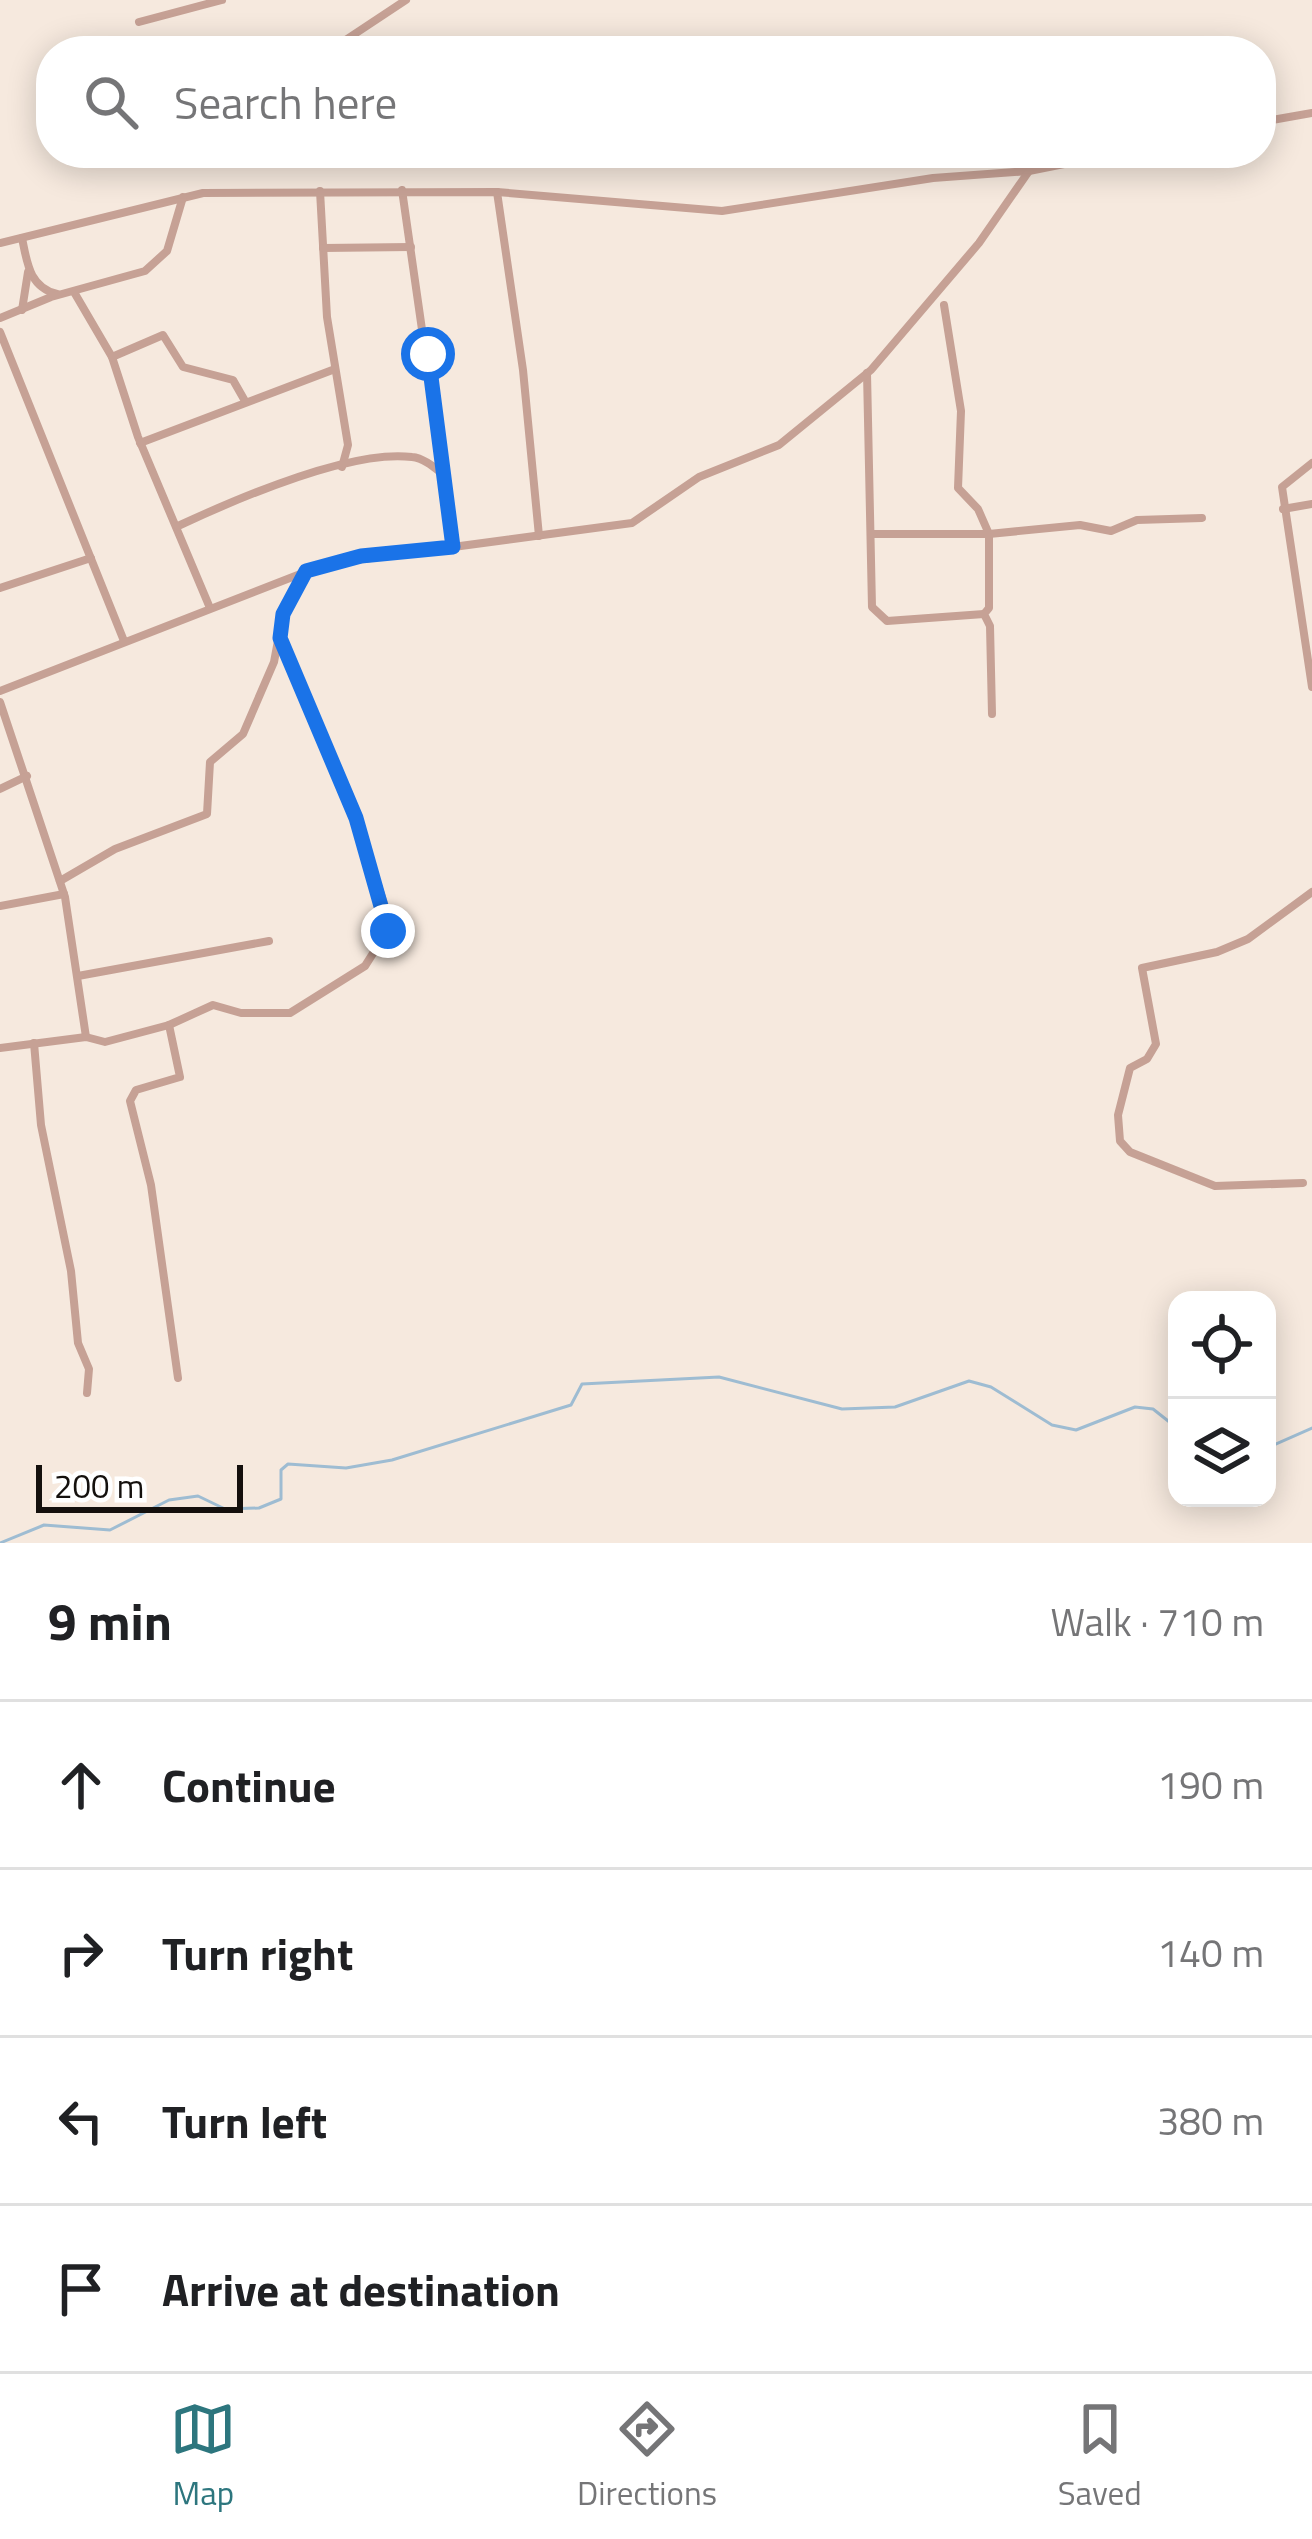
<!DOCTYPE html>
<meta charset="utf-8">
<style>
:root{--surface:#fff;--page:#f2f2f2;--text:#202124;--muted:#757577;--line:#e0e0e0;--accent:#2d767e}
body{margin:0;font-family:"Titillium Web",sans-serif;background:var(--page);color:var(--text)}
.controls{position:absolute;right:36px;bottom:36px;display:grid;overflow:hidden;border-radius:24px;box-shadow:0 6px 30px #0003}
.controls button{width:108px;height:108px;display:grid;place-items:center;padding:0;border:0;border-bottom:3px solid var(--line);background:var(--surface);color:var(--text);font:60px sans-serif}
.scale{position:absolute;left:36px;bottom:30px;width:207px;box-sizing:border-box;padding-left:12px;border:6px solid #14100d;border-top:0;font-size:33px;line-height:42px;white-space:nowrap;color:#14100d;-webkit-text-stroke:9px #fff;paint-order:stroke}
.stop{position:absolute;width:36px;height:36px;margin:-27px;border:9px solid #1a73e8;border-radius:50%;background:#fff}
.stop.end{background:#1a73e8;border-color:#fff;box-shadow:0 3px 12px #0008}
.list{margin:0;padding:0;list-style:none}
h2{display:flex;justify-content:space-between;align-items:center;height:156px;margin:0;padding:0 48px;font-size:51px}
h2 small{font-size:39px;font-weight:400;color:var(--muted)}
.list li{display:grid;grid-template-columns:78px 1fr auto;gap:36px;align-items:center;box-sizing:border-box;height:168px;padding:0 48px;border-top:3px solid var(--line)}
.list b{display:block;font-size:45px;white-space:nowrap}
.list em{font-size:39px;font-style:normal;color:var(--muted)}
.icon{flex:none;width:66px;height:66px;fill:none;stroke:currentColor;stroke-width:2;stroke-linecap:round;stroke-linejoin:round}
.map{position:relative;flex:none;width:1312px;height:1543px;overflow:hidden}
.search{position:absolute;background:var(--surface);box-shadow:0 6px 30px #0003;left:36px;right:36px;top:36px;height:132px;display:flex;align-items:center;gap:30px;box-sizing:border-box;padding:0 42px;border-radius:48px;color:var(--muted);font-size:45px}
.sheet{height:828px;background:var(--surface)}
nav{display:flex;justify-content:space-around;align-items:center;box-sizing:border-box;height:168px;border-top:3px solid var(--line);background:var(--surface);font-size:33px;color:var(--muted)}
nav a{display:grid;justify-items:center;gap:6px}
nav .on{color:var(--accent)}
.map>svg:first-child{display:block}
.lines{fill:none;stroke-linecap:round;stroke-linejoin:round}
.stream{stroke:#9ebcd2;stroke-width:3}
.minor{stroke:#c6a195;stroke-width:8}
.route{stroke:#1a73e8;stroke-width:15}
</style>
<div class="map">
<svg width="1312" height="1543" viewBox="0 0 1312 1543">
<rect width="100%" height="100%" fill="#f6e9de"/>
<g class="lines">
<g class="stream">
<path d="M 1267,1448 L 1312,1428"/>
<path d="M 0,1543 L 44,1525 L 110,1530 L 169,1500 L 198,1496 L 225,1509 L 259,1508 L 281,1499 L 281,1470 L 288,1464 L 346,1468 L 392,1460 L 571,1405 L 582,1384 L 719,1377 L 842,1409 L 895,1407 L 969,1381 L 991,1387 L 1052,1425 L 1076,1430 L 1135,1407 L 1153,1409 L 1177,1428"/>
</g>
<g class="minor">
<path d="M 139,22 L 222,0"/>
<path d="M 329,51 L 406,0"/>
<path d="M 1261,122 L 1312,113"/>
<path d="M 402,190 L 453,546"/>
<path d="M 320,191 L 327,317 L 348,445 L 342,467"/>
<path d="M 497,192 L 523,370 L 539,536"/>
<path d="M 22,238 C 27,262 29,287 57,294"/>
<path d="M 0,243 L 203,193 L 497,192 L 722,211 L 933,178 L 1029,171 L 1119,153"/>
<path d="M 323,248 L 411,247"/>
<path d="M 74,292 L 112,357 L 138,437 L 210,608"/>
<path d="M 944,305 L 961,411 L 958,488 L 978,509 L 989,534 L 989,608 L 984,614 L 990,626 L 992,714"/>
<path d="M 22,310 L 28,272"/>
<path d="M 0,318 L 51,297 L 145,271 L 167,251 L 183,197"/>
<path d="M 0,332 L 124,641"/>
<path d="M 112,357 L 163,335 L 183,367 L 233,380 L 245,401"/>
<path d="M 867,373 L 872,607 L 887,621 L 984,614"/>
<path d="M 140,443 L 335,369"/>
<path d="M 1312,463 L 1282,487 L 1312,687"/>
<path d="M 1283,509 L 1312,504"/>
<path d="M 178,526 C 234,500 350,449 412,457 C 424,458 435,468 444,475"/>
<path d="M 871,534 L 989,534 L 1080,525 L 1111,531 L 1137,520 L 1202,518"/>
<path d="M 0,588 L 91,558"/>
<path d="M 0,691 L 326,564 L 632,523 L 699,477 L 779,445 L 871,370 L 979,243 L 1029,171"/>
<path d="M 0,702 L 65,897 L 86,1037"/>
<path d="M 0,789 L 27,776"/>
<path d="M 60,881 L 115,849 L 207,814 L 210,762 L 243,734 L 274,662 L 283,614 L 306,571"/>
<path d="M 0,906 L 64,894"/>
<path d="M 78,976 L 269,941"/>
<path d="M 169,1025 L 180,1077 L 136,1090 L 130,1101 L 151,1185 L 178,1378"/>
<path d="M 34,1043 L 41,1125 L 71,1271 L 78,1343 L 89,1369 L 87,1393"/>
<path d="M 0,1048 L 86,1037 L 105,1042 L 169,1025 L 213,1005 L 241,1013 L 290,1013 L 365,966 L 391,925 L 356,818 L 280,639"/>
<path d="M 1303,1183 L 1215,1186 L 1130,1152 L 1120,1141 L 1118,1115 L 1130,1068 L 1147,1059 L 1156,1044 L 1142,968 L 1217,952 L 1248,939 L 1312,892"/>
</g>
</g>
<g class="lines">
<path class="route" d="M 388,931 L 356,818 L 280,638 L 283,614 L 306,571 L 361,556 L 453,547 L 428,354"/>
</g>
</svg>
<div class="controls">
<button><svg class="icon" aria-label="locate" viewBox="0 0 24 24"><circle cx="12" cy="12" r="6"/><path d="M12 2v4M12 18v4M2 12h4M18 12h4"/></svg></button>
<button><svg class="icon" aria-label="layers" viewBox="0 0 24 24"><path d="M12 4l9 5-9 5-9-5zM3 14l9 5 9-5"/></svg></button>
</div>
<div class="scale">200 m</div>
<div class="stop" style="left:428px;top:354px"></div>
<div class="stop end" style="left:388px;top:931px"></div>
<div class="search"><svg class="icon" aria-label="search" viewBox="0 0 24 24"><circle cx="10" cy="10" r="6"/><path d="M15 15l6 6"/></svg>Search here</div>
</div>
<section class="sheet">
<h2>9 min<small>Walk · 710 m</small></h2>
<ul class="list">
<li><svg class="icon" aria-label="ahead" viewBox="0 0 24 24"><path d="M12 20V5M6 11l6-6 6 6"/></svg><div><b>Continue</b></div><em>190 m</em></li>
<li><svg class="icon" aria-label="right" viewBox="0 0 24 24"><path d="M7 20v-9h11M14 6l5 5-5 5"/></svg><div><b>Turn right</b></div><em>140 m</em></li>
<li><svg class="icon" aria-label="left" viewBox="0 0 24 24"><path d="M17 20v-9H6M10 6l-5 5 5 5"/></svg><div><b>Turn left</b></div><em>380 m</em></li>
<li><svg class="icon" aria-label="arrive" viewBox="0 0 24 24"><path d="M6 21V4h12l-3 4 3 4H6"/></svg><div><b>Arrive at destination</b></div></li>
</ul>
</section>
<nav>
<a class="on"><svg class="icon" aria-label="map" viewBox="0 0 24 24"><path d="M3 6l6-2 6 2 6-2v14l-6 2-6-2-6 2zM9 4v14M15 6v14"/></svg>Map</a>
<a><svg class="icon" aria-label="directions" viewBox="0 0 24 24"><path d="M12 3l9 9-9 9-9-9zM9 14v-3h6M13 9l2 2-2 2"/></svg>Directions</a>
<a><svg class="icon" aria-label="saved" viewBox="0 0 24 24"><path d="M7 4h10v16l-5-4-5 4z"/></svg>Saved</a>
</nav>
